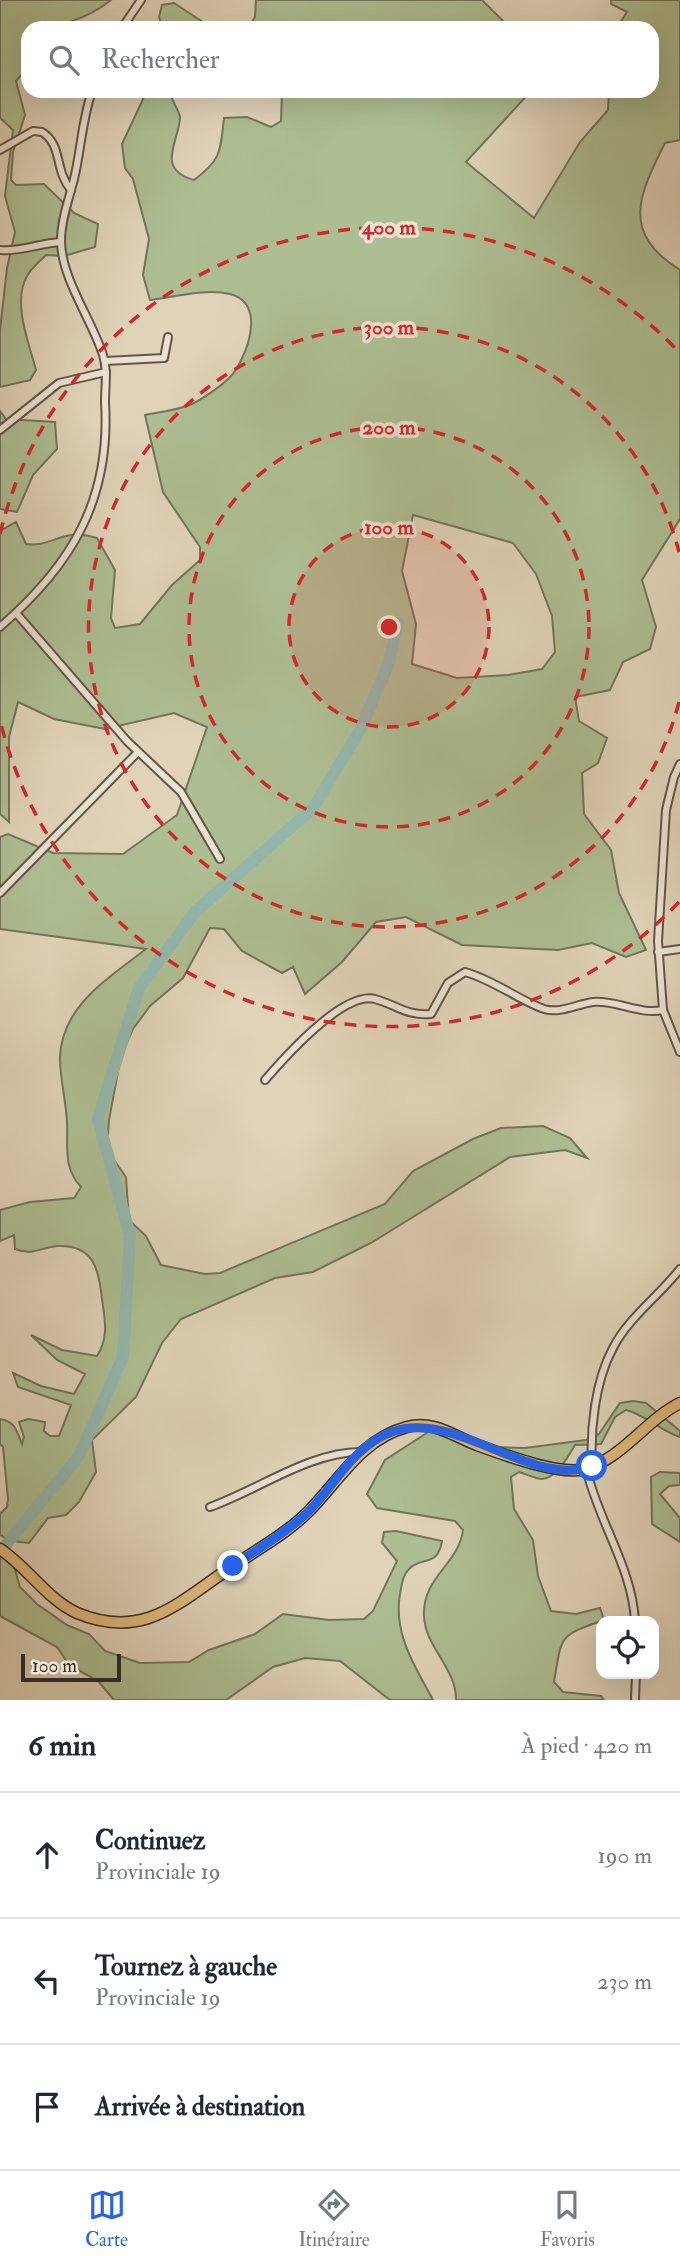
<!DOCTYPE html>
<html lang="fr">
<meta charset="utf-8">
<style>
:root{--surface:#fff;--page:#f2f2f3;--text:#1f2937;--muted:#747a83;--line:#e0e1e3;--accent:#2563eb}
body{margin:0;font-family:"IM FELL Double Pica",serif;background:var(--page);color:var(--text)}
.controls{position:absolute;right:21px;bottom:21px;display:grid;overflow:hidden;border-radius:14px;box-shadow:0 7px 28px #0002}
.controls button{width:63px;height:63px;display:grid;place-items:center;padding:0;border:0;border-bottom:2px solid var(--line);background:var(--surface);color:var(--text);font:35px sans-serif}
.scale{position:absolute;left:21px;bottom:18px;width:100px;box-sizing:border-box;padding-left:7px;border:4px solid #382d26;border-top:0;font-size:19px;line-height:24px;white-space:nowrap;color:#382d26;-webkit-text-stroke:5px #ebe2d1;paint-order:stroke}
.stop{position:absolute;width:21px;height:21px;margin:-16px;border:5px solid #2563eb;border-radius:50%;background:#fff}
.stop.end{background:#2563eb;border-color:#fff;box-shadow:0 2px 7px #0008}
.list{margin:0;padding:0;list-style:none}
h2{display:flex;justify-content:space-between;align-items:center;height:91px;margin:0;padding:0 28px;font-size:30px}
h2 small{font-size:23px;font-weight:400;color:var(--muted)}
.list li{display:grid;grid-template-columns:46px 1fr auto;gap:21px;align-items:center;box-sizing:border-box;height:126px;padding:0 28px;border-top:2px solid var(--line)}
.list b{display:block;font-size:26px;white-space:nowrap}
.list p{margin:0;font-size:23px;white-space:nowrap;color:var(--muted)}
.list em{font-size:23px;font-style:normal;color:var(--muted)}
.icon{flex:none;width:38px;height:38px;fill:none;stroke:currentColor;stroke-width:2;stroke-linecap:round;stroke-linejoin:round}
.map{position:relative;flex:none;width:680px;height:1700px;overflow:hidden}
.search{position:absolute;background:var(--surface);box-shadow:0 7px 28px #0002;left:21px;right:21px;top:21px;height:77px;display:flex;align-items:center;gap:18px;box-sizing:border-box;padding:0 24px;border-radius:21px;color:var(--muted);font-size:26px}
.sheet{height:469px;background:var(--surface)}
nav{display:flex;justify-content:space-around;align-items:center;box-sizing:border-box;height:98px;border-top:2px solid var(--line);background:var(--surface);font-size:19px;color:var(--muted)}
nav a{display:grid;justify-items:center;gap:4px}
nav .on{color:var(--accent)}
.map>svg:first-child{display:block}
.green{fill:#adbe92;stroke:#72765c;stroke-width:2;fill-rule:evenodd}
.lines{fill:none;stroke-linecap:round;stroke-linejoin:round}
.river{stroke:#94b8ae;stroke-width:12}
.minor-casing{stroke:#62564a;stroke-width:10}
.primary-casing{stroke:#382d26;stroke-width:13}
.minor{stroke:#ebe2d1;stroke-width:6}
.primary{stroke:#e0ba7c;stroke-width:10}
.route{stroke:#2563eb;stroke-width:9}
.ring{fill:none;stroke:#d62828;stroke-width:3.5;stroke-dasharray:12 9}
.centre{fill:#d62828;stroke:#ebe2d1;stroke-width:3.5}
.ring-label{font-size:21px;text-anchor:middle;font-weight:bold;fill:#d62828;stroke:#ebe2d1;stroke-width:7;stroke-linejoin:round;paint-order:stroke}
</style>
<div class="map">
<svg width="680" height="1700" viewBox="0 0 680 1700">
<rect width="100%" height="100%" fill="#e0d3b8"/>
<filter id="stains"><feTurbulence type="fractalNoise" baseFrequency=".00286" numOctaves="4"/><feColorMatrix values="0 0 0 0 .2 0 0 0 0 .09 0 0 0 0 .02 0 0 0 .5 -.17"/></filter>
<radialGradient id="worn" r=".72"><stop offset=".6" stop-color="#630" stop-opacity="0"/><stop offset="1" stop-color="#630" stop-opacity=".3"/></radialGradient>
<g class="green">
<path d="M 0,0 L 111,0 C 88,19 57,28 28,28 L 28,67 L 16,81 L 25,115 L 13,152 L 11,180 L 16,185 L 44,184 L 74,213 L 98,224 L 95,247 L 64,256 L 46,255 C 39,262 31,268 27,276 C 12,302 29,343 36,370 L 30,380 L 0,387 L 0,330 L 7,268 L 15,232 L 5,196 L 13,130 L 0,118 Z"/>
<path d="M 256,0 L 482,0 L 510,28 L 248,28 L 255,17 Z"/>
<path d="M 611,0 L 680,0 L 680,140 L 665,143 C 639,195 620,232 680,270 L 680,519 L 642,580 L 656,627 L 650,649 L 623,662 L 610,690 L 575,697 L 579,721 L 607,738 L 598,763 L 582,773 L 584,814 L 611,850 L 619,893 L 646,950 L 626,957 L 592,943 L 558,950 L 462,945 L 406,917 L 376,922 L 342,962 L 305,994 L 293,967 L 282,973 L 242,951 L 224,929 L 210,928 L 183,978 L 150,1006 L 133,1029 L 121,1056 L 109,1120 L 107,1150 L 126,1177 L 129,1220 L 146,1236 L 161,1265 L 205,1274 L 220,1273 L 385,1204 L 413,1171 L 473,1139 L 501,1128 L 543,1126 L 570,1138 L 587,1158 L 565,1150 L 510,1157 L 371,1243 L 313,1272 L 275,1278 L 181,1319 L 162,1343 L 136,1397 L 92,1440 L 96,1472 L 79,1502 L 66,1515 L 48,1518 L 29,1543 L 11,1541 L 0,1535 L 0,1514 L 7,1507 L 8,1499 L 3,1447 L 0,1444 L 0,1419 C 16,1422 16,1430 22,1444 L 24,1437 L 19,1422 L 28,1419 L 45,1422 L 44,1431 L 50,1436 L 59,1436 L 71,1405 L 18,1387 L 13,1373 L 41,1386 L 74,1394 L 85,1374 L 57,1360 L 31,1335 L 62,1350 L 97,1356 C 109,1337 105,1321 102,1299 C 99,1270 94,1244 57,1246 C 40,1248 32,1256 15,1249 L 14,1235 L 0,1241 L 0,1210 L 30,1202 L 74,1198 L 81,1187 C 63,1168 68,1147 67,1122 C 66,1101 60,1079 60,1058 C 61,1006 109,978 146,949 L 0,929 L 0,837 L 8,834 L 53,853 L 123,854 L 177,815 L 207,727 L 174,713 L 105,729 L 54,719 L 18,702 L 9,737 L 9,822 L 0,814 L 0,531 L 16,522 L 26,544 C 51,548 63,527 97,538 L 115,570 L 111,618 L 115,628 L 140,624 L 172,585 L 200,560 L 200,547 L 163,492 L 145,415 C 160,412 179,410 192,404 C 204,398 228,382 235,371 C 249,350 265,303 230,294 C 206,288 175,297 150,300 L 143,275 L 149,239 L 133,179 L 125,168 L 122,144 L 144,97 L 171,96 C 173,102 179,111 180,117 C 180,140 154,169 194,180 C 222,159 220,152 224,118 L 247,117 L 271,127 L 281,121 L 282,91 L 531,91 L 466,162 L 534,218 L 580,142 L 608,110 L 609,91 L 652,91 L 652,28 L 620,28 L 620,23 L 627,12 L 611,4 ZM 413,515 L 513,543 L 536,574 L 552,616 L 555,652 L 542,669 L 508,675 L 457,678 L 412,664 L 416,624 L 402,571 Z"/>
<path d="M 174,3 L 212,28 L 163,28 L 159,17 L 162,5 Z"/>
<path d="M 0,411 L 6,419 L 55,422 L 57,449 L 33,475 L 17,512 L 0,509 Z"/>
<path d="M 633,1401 L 646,1403 L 680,1431 L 680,1437 C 660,1431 646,1415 626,1410 L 615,1417 L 601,1444 L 575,1445 C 569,1455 557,1478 542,1479 C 536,1479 526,1474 519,1472 L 511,1477 L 514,1509 L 533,1540 L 538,1576 L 551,1611 L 576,1614 L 600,1608 L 604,1620 C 558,1636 562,1635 554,1682 L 563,1692 L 601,1696 L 604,1700 L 456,1700 C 457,1669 425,1647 424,1616 C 422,1577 459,1564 463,1530 L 455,1521 L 377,1508 L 367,1494 L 385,1460 L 436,1427 L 488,1447 L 525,1448 L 586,1440 L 599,1434 L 620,1403 Z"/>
<path d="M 660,1472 L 680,1473 L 680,1485 L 669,1486 L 660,1494 L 680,1518 L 680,1542 L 652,1524 L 651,1477 Z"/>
<path d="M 396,1531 L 442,1541 C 437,1569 422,1555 409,1569 C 402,1576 402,1585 400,1594 C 393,1634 415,1666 433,1700 L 390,1700 L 340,1661 L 305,1658 L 273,1667 L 226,1700 L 114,1700 L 98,1681 L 69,1665 L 57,1647 L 0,1616 L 0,1552 L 13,1563 L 20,1587 L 37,1604 L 67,1625 L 89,1634 L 105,1651 L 140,1663 L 189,1662 L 209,1650 L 255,1634 L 283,1614 L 329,1620 L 364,1619 L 373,1611 L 397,1561 L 382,1543 L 384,1532 Z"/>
</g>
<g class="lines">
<path class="river" d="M 0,1552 L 79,1456 L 123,1357 L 130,1235 L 98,1119 L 139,988 L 195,912 L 313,808 L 360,730 L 389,663 L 398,623"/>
<g class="minor-casing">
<g id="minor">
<path d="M 122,28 L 141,0"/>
<path d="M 0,150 L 33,131 L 42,132 C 63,145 54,170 71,190"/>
<path d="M 0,250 C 22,252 39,243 61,242"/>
<path d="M 105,361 L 164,358 L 168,337"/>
<path d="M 0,430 L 59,383 L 106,372"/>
<path d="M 16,613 L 127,741 L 181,792 L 220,859"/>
<path d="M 0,627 C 72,565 111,499 105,402 C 105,386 108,371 103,355 C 92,320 61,278 61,241 C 61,220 69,199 74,179 C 81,150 82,120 92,91"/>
<path d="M 680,764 L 674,777 L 666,810 L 658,941 L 663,1010 L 680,1052"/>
<path d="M 0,893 L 138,752"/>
<path d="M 658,952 L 680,949"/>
<path d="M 265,1080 C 284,1058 343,991 375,999 C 397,1005 406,1016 431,1014 L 448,983 L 465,972 C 494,980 518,1000 544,1009 C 560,1014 577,1004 593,1002 C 617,1000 639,1015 663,1010"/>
<path d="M 592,1466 C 590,1430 595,1381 613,1348 C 628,1318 660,1295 680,1269"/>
<path d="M 586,1468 C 598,1521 632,1567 635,1621"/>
<path d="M 210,1507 C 258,1490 311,1451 362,1452"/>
<path d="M 635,1700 L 636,1674"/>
</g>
</g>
<g class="primary-casing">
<path id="primary" d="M 0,1549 C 27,1567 48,1600 77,1613 C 144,1641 179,1602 230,1568 C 256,1550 286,1534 308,1512 C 339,1481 361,1439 407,1427 C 433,1420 454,1436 477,1445 C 502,1454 560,1476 585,1469 C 623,1458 646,1420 680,1403"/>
</g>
<use href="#minor" class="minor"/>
<use href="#primary" class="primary"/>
</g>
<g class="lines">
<path class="route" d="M 233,1566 C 258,1549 286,1533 307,1513 C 334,1487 354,1445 392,1432 C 456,1409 532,1489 592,1466"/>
</g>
<circle cx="389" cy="627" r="100" fill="#d62828" fill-opacity=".12"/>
<g class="ring">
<circle cx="389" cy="627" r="100"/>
<circle cx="389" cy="627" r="200"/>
<path d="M679 702A300 300 0 1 1 679 552"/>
<path d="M679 902A400 400 0 0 1 0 720M0 534A400 400 0 0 1 679 352"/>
</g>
<circle cx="389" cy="627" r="10" class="centre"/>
<g class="ring-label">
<text x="389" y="234">400 m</text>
<text x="389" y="334">300 m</text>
<text x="389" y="434">200 m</text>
<text x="389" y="534">100 m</text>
</g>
<rect width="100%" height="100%" filter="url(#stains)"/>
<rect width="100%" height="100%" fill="url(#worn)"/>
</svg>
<div class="controls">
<button><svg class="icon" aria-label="locate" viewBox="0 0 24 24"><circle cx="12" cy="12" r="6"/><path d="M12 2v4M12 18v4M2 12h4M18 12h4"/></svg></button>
</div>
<div class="scale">100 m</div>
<div class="stop" style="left:592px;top:1466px"></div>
<div class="stop end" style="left:233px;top:1566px"></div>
<div class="search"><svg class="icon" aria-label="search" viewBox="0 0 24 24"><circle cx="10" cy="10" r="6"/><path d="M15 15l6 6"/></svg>Rechercher</div>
</div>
<section class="sheet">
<h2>6 min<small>À pied · 420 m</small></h2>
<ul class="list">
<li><svg class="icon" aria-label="ahead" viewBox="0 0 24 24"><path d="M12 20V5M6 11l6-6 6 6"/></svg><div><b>Continuez</b><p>Provinciale 19</p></div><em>190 m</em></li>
<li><svg class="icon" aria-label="left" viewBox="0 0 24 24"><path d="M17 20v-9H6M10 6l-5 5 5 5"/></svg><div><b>Tournez à gauche</b><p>Provinciale 19</p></div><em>230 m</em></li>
<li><svg class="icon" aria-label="arrive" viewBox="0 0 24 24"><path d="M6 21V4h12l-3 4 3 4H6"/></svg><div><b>Arrivée à destination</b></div></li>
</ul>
</section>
<nav>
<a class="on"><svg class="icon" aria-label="map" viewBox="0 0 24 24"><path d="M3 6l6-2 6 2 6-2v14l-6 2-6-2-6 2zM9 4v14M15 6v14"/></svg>Carte</a>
<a><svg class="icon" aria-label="directions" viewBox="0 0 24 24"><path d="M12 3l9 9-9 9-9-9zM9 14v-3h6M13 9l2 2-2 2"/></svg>Itinéraire</a>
<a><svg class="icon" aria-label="saved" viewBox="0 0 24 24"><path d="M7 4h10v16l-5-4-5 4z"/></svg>Favoris</a>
</nav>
